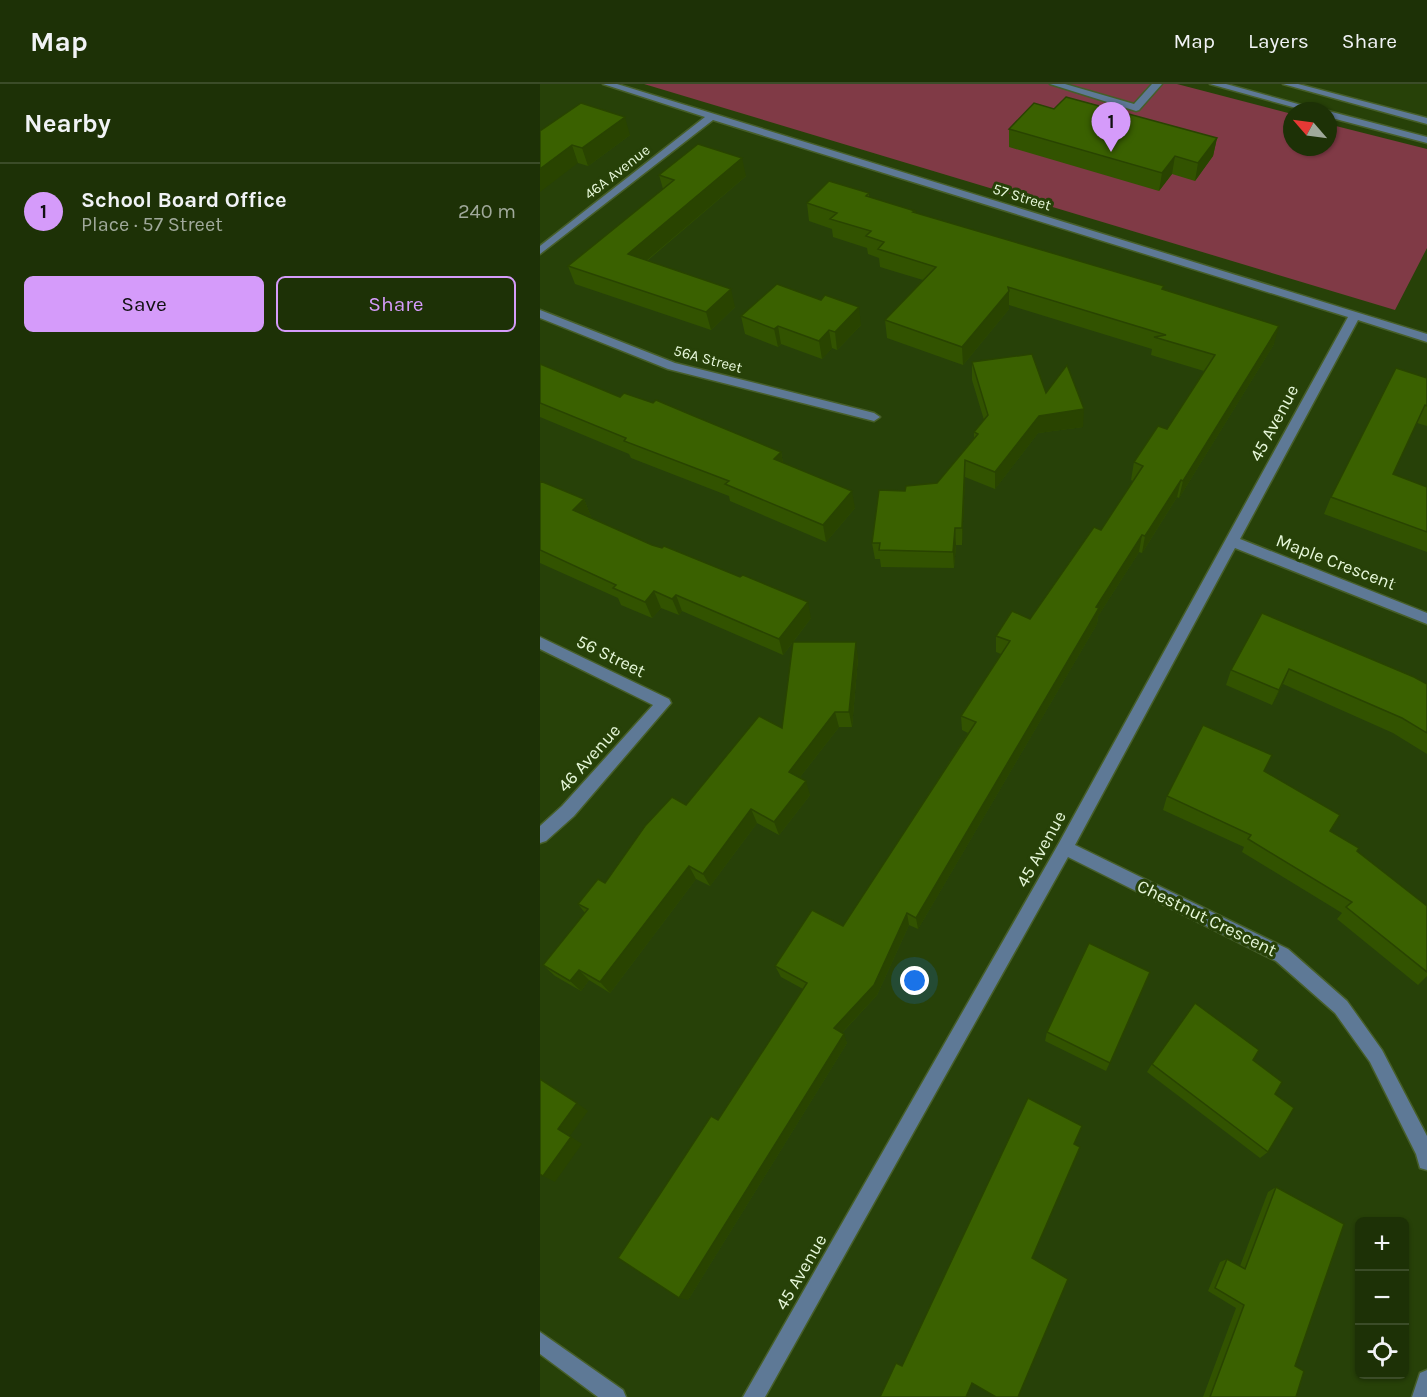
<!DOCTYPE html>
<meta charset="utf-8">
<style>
:root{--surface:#1d3106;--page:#2a3d14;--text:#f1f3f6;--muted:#a0a99b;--line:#3b4c28;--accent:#d59bfa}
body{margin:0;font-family:Karla,sans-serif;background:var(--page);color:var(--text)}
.controls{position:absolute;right:18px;bottom:18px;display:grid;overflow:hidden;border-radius:9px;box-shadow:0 2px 4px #0004}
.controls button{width:54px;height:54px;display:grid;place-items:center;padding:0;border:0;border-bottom:2px solid var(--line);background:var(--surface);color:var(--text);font:30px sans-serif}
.compass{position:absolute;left:743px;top:18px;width:54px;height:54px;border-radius:50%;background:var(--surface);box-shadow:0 2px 4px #0004;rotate:298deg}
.you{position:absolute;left:375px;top:897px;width:21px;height:21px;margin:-15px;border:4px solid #fff;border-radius:50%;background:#1a73e8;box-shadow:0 0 0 9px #1a73e833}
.badge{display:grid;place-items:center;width:39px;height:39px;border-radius:50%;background:var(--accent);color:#111;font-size:20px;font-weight:700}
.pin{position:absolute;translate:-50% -50px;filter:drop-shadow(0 2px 3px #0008)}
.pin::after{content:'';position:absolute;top:32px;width:21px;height:18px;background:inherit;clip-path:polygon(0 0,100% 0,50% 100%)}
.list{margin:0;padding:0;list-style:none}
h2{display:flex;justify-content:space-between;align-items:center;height:78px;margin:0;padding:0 24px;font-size:26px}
h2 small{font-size:20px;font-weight:400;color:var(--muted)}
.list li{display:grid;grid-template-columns:39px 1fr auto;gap:18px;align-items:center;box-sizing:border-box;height:96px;padding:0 24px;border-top:2px solid var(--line)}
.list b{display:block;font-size:22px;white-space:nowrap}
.list p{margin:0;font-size:20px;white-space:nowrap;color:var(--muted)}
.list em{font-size:20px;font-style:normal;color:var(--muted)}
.actions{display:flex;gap:12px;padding:18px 24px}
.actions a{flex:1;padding:14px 0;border:2px solid var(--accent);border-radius:9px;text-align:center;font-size:21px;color:var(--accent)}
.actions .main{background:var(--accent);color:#111}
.icon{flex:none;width:33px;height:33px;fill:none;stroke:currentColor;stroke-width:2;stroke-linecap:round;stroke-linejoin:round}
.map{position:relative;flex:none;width:887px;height:1313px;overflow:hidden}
header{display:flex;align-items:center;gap:36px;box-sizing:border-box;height:84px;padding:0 30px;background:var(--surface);border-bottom:2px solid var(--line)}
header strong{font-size:28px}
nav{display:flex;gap:33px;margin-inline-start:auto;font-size:21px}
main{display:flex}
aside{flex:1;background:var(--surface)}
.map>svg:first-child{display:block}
.green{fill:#803a46}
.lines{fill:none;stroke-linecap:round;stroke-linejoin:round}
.service-casing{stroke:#465e29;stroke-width:3}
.minor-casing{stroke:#465e29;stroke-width:3}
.tertiary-casing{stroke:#465e29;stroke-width:3}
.service{fill:#5e7996;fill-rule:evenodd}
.minor{fill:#5e7996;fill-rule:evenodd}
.tertiary{fill:#5e7996;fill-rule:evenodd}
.wall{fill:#325300}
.shaded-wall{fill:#294400}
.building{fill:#3a6100;stroke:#294400;stroke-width:1.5}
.labels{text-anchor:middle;stroke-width:6;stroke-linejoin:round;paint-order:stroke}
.far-street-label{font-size:15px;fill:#e6f7d9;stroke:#274108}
.street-label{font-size:18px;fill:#e6f7d9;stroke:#274108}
</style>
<header>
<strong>Map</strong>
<nav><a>Map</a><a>Layers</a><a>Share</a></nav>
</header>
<main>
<aside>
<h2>Nearby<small></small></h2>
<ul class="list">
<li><span class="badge">1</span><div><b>School Board Office</b><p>Place · 57 Street</p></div><em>240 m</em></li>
</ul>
<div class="actions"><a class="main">Save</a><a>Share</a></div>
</aside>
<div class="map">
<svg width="887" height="1313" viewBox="0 0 887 1313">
<rect width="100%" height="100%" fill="#274108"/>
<path class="green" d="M 104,0 L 637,0 L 752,30 L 752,63 L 788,63 L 788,40 L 887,65 L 887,164 L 855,226 Z"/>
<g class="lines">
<g class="service-casing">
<path id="service" d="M 510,0 L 525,0 L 594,20 L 612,0 L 622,0 L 599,26 L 596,27 Z"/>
</g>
<g class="minor-casing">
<g id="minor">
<path d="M 63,0 L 77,0 L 887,250 L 887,258 L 818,236 L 700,455 L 887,529 L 887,540 L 695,464 L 535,761 L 748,865 L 807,917 L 842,966 L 887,1052 L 887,1086 L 880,1084 L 876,1070 L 830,978 L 795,929 L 736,877 L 528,773 L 225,1313 L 203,1313 L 519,759 L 808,233 L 173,36 L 0,170 L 0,162 L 165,33 Z"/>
<path d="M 0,226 L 135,279 L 334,329 L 340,333 L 334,337 L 128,285 L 0,234 Z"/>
<path d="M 0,553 L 129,615 L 131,619 L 34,732 L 6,757 L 0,759 L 0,742 L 22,722 L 113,621 L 0,565 Z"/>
<path d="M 0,1248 L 83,1306 L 86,1313 L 58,1313 L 0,1270 Z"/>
<path d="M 887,1286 L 887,1313 L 872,1313 L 880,1289 Z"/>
</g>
</g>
<g class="tertiary-casing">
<g id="tertiary">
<path d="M 670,0 L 686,0 L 783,27 L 767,27 Z"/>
<path d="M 743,0 L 758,0 L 887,34 L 887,40 Z"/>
<path d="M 788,27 L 887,53 L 887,59 L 788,33 Z"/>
</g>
</g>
<use href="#service" class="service"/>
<use href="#minor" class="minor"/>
<use href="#tertiary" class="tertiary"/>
</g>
<g class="wall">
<path d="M 514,25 L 677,54 L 673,72 L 655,97 L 632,90 L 619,107 L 469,63 L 469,45 Z"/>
<path d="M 0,47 L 90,51 L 48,82 L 38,79 Z"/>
<path d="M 119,91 L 206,92 L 107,177 L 195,223 L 171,246 L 35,200 L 28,182 L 123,105 Z"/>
<path d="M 329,109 L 329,113 L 375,127 L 375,129 L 623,205 L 734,260 L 639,414 L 637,413 L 602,469 L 599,468 L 558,532 L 557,540 L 378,845 L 369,841 L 337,911 L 302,949 L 307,959 L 148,1216 L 178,1036 L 263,905 L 241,893 L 235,882 L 303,842 L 428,649 L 422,646 L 421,632 L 461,570 L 456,568 L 456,552 L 490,535 L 561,446 L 593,397 L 591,396 L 594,378 L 627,345 L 664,287 L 611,271 L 612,265 L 469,221 L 469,225 L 423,281 L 347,254 L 345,236 L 383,196 L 340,183 L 339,174 L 328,170 L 327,164 L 293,153 L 292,145 L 269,137 L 267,119 Z"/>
<path d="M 201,232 L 321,241 L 297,266 L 292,264 L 282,275 L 241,260 L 238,263 L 205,250 Z"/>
<path d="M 432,278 L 506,309 L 543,343 L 498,349 L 455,405 L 425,393 L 422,461 L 416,461 L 414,484 L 341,483 L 340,475 L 335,475 L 332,459 L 365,407 L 397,399 L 434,354 L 434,348 L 444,336 L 432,296 Z"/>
<path d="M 0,280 L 80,313 L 241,368 L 243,379 L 315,424 L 286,458 L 190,417 L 189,412 L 91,374 L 89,370 L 0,333 Z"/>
<path d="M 887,294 L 887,342 L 877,339 L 853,390 L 887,403 L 887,468 L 784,430 L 791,413 Z"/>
<path d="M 0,397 L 44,415 L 51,433 L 50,433 L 271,534 L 253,558 L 318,574 L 312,643 L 299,643 L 260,693 L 270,711 L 239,751 L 217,739 L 170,802 L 156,795 L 70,909 L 49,896 L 41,907 L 15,892 L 3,881 L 45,829 L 38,820 L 65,799 L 146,721 L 242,644 L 253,558 L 243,571 L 142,527 L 139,531 L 121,524 L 112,534 L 81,521 L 78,514 L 0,479 Z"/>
<path d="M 722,529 L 887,600 L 887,670 L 853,649 L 743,600 L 732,621 L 686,601 L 691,586 Z"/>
<path d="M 724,687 L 790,747 L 887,822 L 887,892 L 878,901 L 797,835 L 802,829 L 702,768 L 704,763 L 623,726 L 627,712 Z"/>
<path d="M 610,888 L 566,987 L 505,957 L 507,948 Z"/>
<path d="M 713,976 L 735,1010 L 728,1068 L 720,1074 L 607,988 L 612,980 Z"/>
<path d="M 736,1103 L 755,1282 L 756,1313 L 663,1313 L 696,1224 L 668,1207 L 680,1178 L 687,1175 L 700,1182 L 728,1108 Z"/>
</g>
<g class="shaded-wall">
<path d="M 85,33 L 90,51 L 48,82 L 42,64 Z"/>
<path d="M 677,54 L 673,72 L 655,97 L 658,79 Z"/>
<path d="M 32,61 L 38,79 L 0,108 L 0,85 Z"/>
<path d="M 635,72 L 632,90 L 619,107 L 622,89 Z"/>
<path d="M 202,74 L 206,92 L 93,188 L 88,170 Z"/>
<path d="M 191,205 L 195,223 L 171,246 L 166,228 Z"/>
<path d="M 469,207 L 469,225 L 423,281 L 422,263 Z"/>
<path d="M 319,223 L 321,241 L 297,266 L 295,248 Z"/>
<path d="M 238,242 L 241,260 L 238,263 L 234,245 Z"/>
<path d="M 739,242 L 734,260 L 639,414 L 643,397 Z"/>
<path d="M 289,246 L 292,264 L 282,275 L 279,257 Z"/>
<path d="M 544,325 L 543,343 L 498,349 L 455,405 L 455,388 L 499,332 Z"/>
<path d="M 241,368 L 244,385 L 234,375 Z"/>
<path d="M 425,376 L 425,393 L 422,461 L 422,444 Z"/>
<path d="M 641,396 L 637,413 L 602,469 L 605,452 Z"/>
<path d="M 312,407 L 315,424 L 286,458 L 283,441 Z"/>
<path d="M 44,415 L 51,433 L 41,443 L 33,426 Z"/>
<path d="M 415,444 L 416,461 L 414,484 L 413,468 Z"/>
<path d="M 602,451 L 599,468 L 558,532 L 557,540 L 378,845 L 376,834 L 556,523 Z"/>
<path d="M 114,507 L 121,524 L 112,534 L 105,518 Z"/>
<path d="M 136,511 L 142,527 L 139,531 L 132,515 Z"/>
<path d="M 268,518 L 271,534 L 243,571 L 239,555 Z"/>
<path d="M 316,558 L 318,574 L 312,643 L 309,628 Z"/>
<path d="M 749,585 L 743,600 L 732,621 L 739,606 Z"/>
<path d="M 295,628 L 299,643 L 253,702 L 249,688 Z"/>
<path d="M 266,697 L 270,711 L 239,751 L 234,738 Z"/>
<path d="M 211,725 L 217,739 L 170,802 L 163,790 Z"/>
<path d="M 149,782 L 156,795 L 70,909 L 60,898 Z"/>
<path d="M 367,829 L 369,841 L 337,911 L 298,953 L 294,944 Z"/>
<path d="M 39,886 L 49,896 L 41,907 L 30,897 Z"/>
<path d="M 304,950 L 307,959 L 148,1216 L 139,1214 Z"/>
<path d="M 37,1019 L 48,1027 L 30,1052 L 42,1060 L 15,1098 L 3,1092 L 18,1045 Z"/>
</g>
<g class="building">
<path d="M 526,13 L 677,54 L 658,79 L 635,72 L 622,89 L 469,45 L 494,19 L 514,25 Z"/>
<path d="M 41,19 L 85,33 L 42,64 L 32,61 L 0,85 L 0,47 Z"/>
<path d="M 158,60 L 202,74 L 88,170 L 191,205 L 166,228 L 28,182 L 134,96 L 119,91 Z"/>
<path d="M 289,97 L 329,109 L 326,112 L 375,127 L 373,128 L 624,202 L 622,205 L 739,242 L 643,397 L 641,396 L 605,452 L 602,451 L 556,523 L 559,524 L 376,834 L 367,829 L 334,901 L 294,944 L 304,950 L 139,1214 L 78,1174 L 171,1032 L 178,1036 L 267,899 L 235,882 L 272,826 L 303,842 L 436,638 L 421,632 L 470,557 L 456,552 L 472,527 L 490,535 L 554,443 L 561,446 L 603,382 L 594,378 L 618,342 L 627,345 L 675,271 L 614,253 L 626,251 L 468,203 L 469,207 L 422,263 L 345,236 L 396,183 L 338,165 L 344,158 L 326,152 L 331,147 L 290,135 L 297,129 L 267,119 Z"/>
<path d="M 237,200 L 281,216 L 285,211 L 319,223 L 295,248 L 289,246 L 279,257 L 238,242 L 234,245 L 201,232 Z"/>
<path d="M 492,270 L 506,309 L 527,281 L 544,325 L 499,332 L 455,388 L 425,376 L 422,444 L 415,444 L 413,468 L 339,466 L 340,459 L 332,459 L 339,406 L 365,407 L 366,402 L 397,399 L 438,350 L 434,348 L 448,331 L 432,278 Z"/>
<path d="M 0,280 L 80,313 L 84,309 L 113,319 L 116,316 L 154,332 L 241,368 L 234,375 L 312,407 L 283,441 L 185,400 L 189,397 L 84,357 L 86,354 L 0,319 Z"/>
<path d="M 856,284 L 887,294 L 887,322 L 885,321 L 853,390 L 887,403 L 887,448 L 791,413 Z"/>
<path d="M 0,397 L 44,415 L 33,426 L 112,461 L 122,464 L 124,462 L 200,493 L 203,491 L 268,518 L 239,555 L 136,511 L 132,515 L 114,507 L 105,518 L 73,504 L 76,501 L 0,466 Z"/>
<path d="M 722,529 L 874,593 L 887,600 L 887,649 L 862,634 L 749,585 L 739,606 L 691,586 Z"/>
<path d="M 253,558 L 316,558 L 309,628 L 295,628 L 249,688 L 266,697 L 234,738 L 211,725 L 163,790 L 149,782 L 60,898 L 39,886 L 30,897 L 3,881 L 48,825 L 38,820 L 58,795 L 65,799 L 105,742 L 132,713 L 146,721 L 219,632 L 242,644 Z"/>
<path d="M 663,641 L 732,671 L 724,687 L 800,731 L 790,747 L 819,764 L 817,767 L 887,822 L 887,888 L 806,823 L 812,818 L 708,755 L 711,751 L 627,712 Z"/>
<path d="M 549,859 L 610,888 L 570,979 L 507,948 Z"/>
<path d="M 655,919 L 719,966 L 713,976 L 742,998 L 735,1010 L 754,1024 L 728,1068 L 612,980 Z"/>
<path d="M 0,995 L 37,1019 L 18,1045 L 31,1053 L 3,1092 L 0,1090 Z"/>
<path d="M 488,1014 L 542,1042 L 534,1060 L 540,1063 L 492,1174 L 528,1195 L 478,1313 L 456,1313 L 432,1299 L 426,1313 L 340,1313 L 356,1279 L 362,1282 Z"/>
<path d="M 736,1103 L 804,1140 L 755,1282 L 764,1287 L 756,1313 L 670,1313 L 704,1221 L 675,1204 L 687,1175 L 705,1185 Z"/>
</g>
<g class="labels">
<g class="far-street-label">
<text transform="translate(77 88) rotate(-38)" y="5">46A Avenue</text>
<text transform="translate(482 113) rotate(17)" y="5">57 Street</text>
<text transform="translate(168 275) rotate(15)" y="5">56A Street</text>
</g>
<g class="street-label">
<text transform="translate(734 339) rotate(-62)" y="6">45 Avenue</text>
<text transform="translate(796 478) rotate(21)" y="6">Maple Crescent</text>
<text transform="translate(71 572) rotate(26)" y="6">56 Street</text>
<text transform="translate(49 674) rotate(-48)" y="6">46 Avenue</text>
<text transform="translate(501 765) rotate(-61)" y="6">45 Avenue</text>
<text transform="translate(667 834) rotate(26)" y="6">Chestnut Crescent</text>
<text transform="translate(261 1188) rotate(-60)" y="6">45 Avenue</text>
</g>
</g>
</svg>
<div class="controls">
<button>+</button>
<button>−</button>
<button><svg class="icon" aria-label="locate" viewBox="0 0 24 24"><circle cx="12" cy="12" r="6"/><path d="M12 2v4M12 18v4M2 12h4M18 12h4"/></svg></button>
</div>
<svg class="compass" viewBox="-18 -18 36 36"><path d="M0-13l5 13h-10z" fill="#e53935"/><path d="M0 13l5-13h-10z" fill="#a0a99b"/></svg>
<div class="you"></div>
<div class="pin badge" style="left:571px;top:68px">1</div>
</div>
</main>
